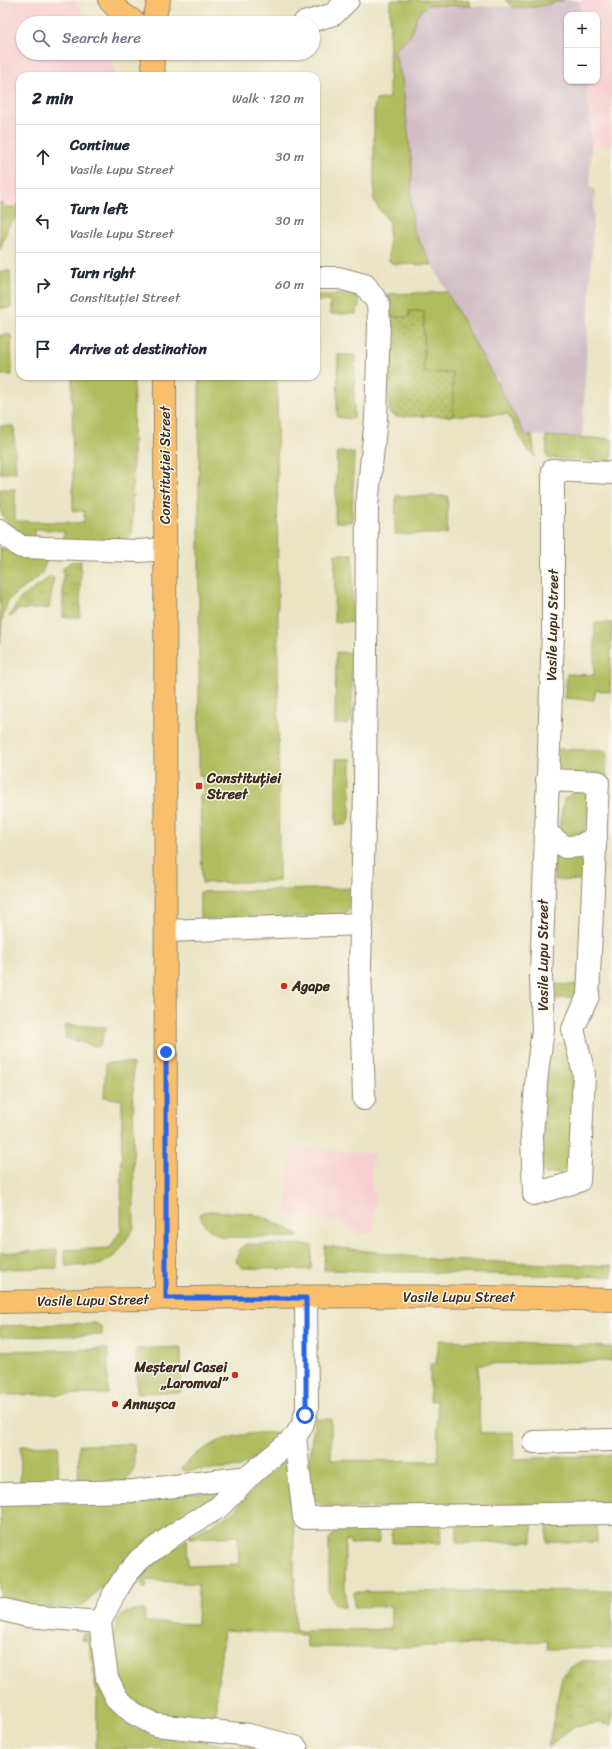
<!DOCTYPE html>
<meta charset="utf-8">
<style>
:root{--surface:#fff;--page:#f2f2f3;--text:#1f2937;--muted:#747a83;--line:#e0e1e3}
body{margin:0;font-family:Sriracha,sans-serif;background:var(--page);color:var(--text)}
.controls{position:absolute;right:12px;top:12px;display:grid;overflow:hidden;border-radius:8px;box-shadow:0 1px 3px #0004}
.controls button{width:36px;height:36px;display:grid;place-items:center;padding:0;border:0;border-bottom:1px solid var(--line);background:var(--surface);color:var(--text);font:20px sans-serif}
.stop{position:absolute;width:12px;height:12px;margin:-9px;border:3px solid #2563eb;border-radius:50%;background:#fff}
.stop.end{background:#2563eb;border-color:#fff;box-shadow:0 1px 4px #0008}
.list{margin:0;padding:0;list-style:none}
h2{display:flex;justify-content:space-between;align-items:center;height:52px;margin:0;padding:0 16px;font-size:17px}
h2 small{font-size:13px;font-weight:400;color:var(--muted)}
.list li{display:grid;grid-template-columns:26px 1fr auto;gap:12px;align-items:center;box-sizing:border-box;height:64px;padding:0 16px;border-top:1px solid var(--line)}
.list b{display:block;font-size:15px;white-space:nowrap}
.list p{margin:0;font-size:13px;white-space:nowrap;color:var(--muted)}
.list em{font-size:13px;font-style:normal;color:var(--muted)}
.icon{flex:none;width:22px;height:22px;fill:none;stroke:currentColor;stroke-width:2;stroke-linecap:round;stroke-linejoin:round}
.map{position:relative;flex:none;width:612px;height:1749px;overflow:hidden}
.search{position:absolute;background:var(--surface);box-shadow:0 1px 3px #0004;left:16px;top:16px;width:304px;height:44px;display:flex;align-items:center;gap:10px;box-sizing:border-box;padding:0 14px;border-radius:22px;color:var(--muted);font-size:15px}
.panel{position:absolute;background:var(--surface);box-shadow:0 1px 3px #0004;left:16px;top:72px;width:304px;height:308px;border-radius:12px}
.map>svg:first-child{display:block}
.built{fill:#f7cfd2}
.industrial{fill:#d2bdc6}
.grass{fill:url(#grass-tufts);stroke:#76743e}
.park{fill:url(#park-dots);stroke:#76743e}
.garden{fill:#b0bd5f;stroke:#76743e}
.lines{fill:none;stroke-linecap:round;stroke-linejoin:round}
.minor-casing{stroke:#928771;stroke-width:24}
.major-casing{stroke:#928771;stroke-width:24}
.minor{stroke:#fff;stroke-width:22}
.major{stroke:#f9bf6d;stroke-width:22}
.route{stroke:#2563eb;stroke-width:5}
.poi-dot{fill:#c8321e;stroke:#fbf7ec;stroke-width:1.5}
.labels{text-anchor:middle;stroke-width:3;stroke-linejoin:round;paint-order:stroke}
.street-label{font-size:14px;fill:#3b2a1e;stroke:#fbf7ec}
.poi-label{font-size:14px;font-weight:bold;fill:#3b2a1e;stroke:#fbf7ec;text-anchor:start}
</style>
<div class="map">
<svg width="612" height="1749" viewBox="0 0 612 1749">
<defs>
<pattern id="grass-tufts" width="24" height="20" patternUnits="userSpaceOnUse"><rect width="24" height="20" fill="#b0bd5f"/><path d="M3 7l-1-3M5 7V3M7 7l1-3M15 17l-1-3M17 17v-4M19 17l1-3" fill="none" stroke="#909a4e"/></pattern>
<pattern id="park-dots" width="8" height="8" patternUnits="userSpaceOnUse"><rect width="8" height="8" fill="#b0bd5f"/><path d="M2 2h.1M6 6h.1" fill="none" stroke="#909a4e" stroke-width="1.8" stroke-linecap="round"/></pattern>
</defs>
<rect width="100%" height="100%" fill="#fbf7ec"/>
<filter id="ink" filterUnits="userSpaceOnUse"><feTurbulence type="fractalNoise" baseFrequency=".025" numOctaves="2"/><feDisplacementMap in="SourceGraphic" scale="8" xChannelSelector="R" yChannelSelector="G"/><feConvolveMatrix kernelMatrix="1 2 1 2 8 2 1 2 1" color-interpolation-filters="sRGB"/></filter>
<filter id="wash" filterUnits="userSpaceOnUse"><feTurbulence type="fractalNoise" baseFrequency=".012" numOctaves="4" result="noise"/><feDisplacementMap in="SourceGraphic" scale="16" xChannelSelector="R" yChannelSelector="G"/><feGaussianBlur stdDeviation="0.9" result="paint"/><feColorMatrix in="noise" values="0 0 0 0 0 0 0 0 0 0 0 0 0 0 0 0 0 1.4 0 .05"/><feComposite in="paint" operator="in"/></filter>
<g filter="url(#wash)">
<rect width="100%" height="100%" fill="#eae4c4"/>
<g class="built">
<path d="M 0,0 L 73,0 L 90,23 L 23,23 L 23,53 L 108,53 L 117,76 L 20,76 L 20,203 L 14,207 L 5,207 L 0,203 Z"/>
<path d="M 578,0 L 612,0 L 612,147 L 591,145 L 586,81 L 597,81 L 597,15 L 580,15 Z"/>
<path d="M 297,1148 L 373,1153 L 371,1185 L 375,1195 L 373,1233 L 359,1234 L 349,1228 L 345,1221 L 308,1219 L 308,1216 L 286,1214 L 290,1155 Z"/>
</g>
<path class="industrial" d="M 565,0 L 578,0 L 580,5 L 580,15 L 567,15 L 567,81 L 586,81 L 591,145 L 590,188 L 595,189 L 582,437 L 525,435 L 413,229 L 411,201 L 412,167 L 402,79 L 394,51 L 411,35 L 417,15 L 427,5 L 536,7 Z"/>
<g class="grass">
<path d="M 81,561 L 80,617 L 63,617 L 63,568 L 71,562 Z"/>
<path d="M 50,577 L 54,578 L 49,608 L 16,610 L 13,616 L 9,616 L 20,599 Z"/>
<path d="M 581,1661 L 612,1661 L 612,1725 L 598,1723 L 574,1726 L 548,1748 L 562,1676 L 572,1666 Z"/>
</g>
<path class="park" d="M 409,311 L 424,311 L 424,372 L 453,372 L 453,416 L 397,417 L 389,412 L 389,316 L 409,317 Z"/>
<g class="garden">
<path d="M 390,0 L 468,0 L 471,6 L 427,5 L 417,15 L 411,35 L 394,51 L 402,79 L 412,167 L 411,201 L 413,229 L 432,265 L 394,264 L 389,261 L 389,221 L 378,208 L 374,200 L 374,108 L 376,100 L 389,98 Z"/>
<path d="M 505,0 L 565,0 L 536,7 L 512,7 Z"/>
<path d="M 0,202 L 5,207 L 14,207 L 20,203 L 20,213 L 8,227 L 0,250 Z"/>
<path d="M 0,271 L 10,271 L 11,308 L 0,308 Z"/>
<path d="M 447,292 L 525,435 L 532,435 L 535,457 L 526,448 L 508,414 L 453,416 L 453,373 L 424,372 L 424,311 L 409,311 L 409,317 L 389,316 L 389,294 Z"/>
<path d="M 352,294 L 358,297 L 359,305 L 356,314 L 330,314 L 330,301 L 316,301 L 316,295 Z"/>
<path d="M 0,335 L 11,335 L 12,375 L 0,375 Z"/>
<path d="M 338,355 L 355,355 L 354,417 L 350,419 L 337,417 Z"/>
<path d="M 72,376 L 134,376 L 132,531 L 131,536 L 125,540 L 64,541 L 64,531 L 35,529 L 35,540 C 21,538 3,522 0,509 C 0,502 0,495 0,489 L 15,489 L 15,521 L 84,523 L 84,511 L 73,511 Z"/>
<path d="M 199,376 L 277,376 L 279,881 L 202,883 L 200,796 L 204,796 L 203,776 L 199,776 Z"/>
<path d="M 0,426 L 14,426 L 16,473 L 0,473 Z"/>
<path d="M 546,436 L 612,439 L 612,461 L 547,458 Z"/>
<path d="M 337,452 L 354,452 L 352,522 L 335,522 Z"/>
<path d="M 396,496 L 448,496 L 447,534 L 395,534 Z"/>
<path d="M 0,547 L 11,553 L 48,556 L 41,575 L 8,600 L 2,621 L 0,644 Z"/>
<path d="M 335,554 L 353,554 L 352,622 L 334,622 Z"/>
<path d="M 595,623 L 612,623 L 610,692 L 596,690 L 594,700 L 565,698 L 567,674 L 594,675 Z"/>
<path d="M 336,652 L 352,653 L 352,719 L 348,724 L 335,724 Z"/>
<path d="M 558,749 L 607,751 L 606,776 L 557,773 Z"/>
<path d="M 336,759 L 351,759 L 350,818 L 346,825 L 336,825 Z"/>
<path d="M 577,790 L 584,791 L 592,799 L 587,822 L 580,839 L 558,835 L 564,799 Z"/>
<path d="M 551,850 L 588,852 L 587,881 L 555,880 Z"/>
<path d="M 354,888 L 352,906 L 343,916 L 200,919 L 200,892 Z"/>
<path d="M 551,984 L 583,985 L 576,997 L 556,999 L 549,985 Z"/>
<path d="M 65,1025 L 106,1027 L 99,1047 L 65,1038 Z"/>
<path d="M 559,1043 L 568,1043 L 577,1072 L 570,1160 L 561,1173 L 545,1174 L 536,1162 L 546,1056 Z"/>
<path d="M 125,1062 L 133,1064 L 134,1228 L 116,1255 L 100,1265 L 66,1266 L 64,1250 L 110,1248 L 121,1230 L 122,1100 L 104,1097 L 106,1063 Z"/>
<path d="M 210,1211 L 249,1213 L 266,1218 L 297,1233 L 299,1237 L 223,1237 C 211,1232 202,1226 200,1213 Z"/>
<path d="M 246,1244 L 312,1245 L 311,1270 L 243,1268 L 236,1262 C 237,1253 239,1249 246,1244 Z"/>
<path d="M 325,1246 L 439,1260 L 612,1266 L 612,1277 L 324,1270 Z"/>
<path d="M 57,1250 L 57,1268 L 0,1269 L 0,1253 Z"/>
<path d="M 95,1323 L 102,1327 L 102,1335 L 0,1337 L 0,1326 Z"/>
<path d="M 439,1340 L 612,1347 L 612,1361 L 478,1364 L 480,1433 L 513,1432 L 514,1459 L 612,1455 L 612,1503 L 332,1508 C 326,1506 320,1505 315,1500 C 304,1488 312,1436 315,1419 L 331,1419 L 331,1460 L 438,1461 L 437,1401 L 430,1401 L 430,1364 L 436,1364 Z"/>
<path d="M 181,1347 L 181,1392 L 137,1393 L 136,1349 Z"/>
<path d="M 108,1349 L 108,1394 L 0,1395 L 0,1351 Z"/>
<path d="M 277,1432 L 281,1435 L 253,1459 L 240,1467 L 184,1471 L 181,1469 C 185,1462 191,1459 197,1454 C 222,1435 247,1433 277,1432 Z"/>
<path d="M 134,1444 L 134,1468 L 123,1486 L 78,1486 L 79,1445 Z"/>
<path d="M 59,1445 L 58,1486 L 20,1487 L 21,1446 Z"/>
<path d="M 284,1461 L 288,1464 L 293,1480 L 295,1631 L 391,1629 L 391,1606 L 354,1607 L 354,1592 L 612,1590 L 612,1648 L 547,1649 L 548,1641 L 380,1648 L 307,1647 L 306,1635 L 224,1630 L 216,1698 L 216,1719 C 189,1718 158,1720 136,1702 C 117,1687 106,1640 119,1619 C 124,1611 136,1611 144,1610 L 145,1622 L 197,1624 L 198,1584 L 147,1580 L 146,1588 L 143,1587 L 140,1578 L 153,1564 L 187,1539 L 188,1566 L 239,1564 L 238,1536 L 190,1538 L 190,1536 L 229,1515 L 279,1464 Z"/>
<path d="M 216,1491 L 218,1493 L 213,1499 L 160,1531 L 133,1553 L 84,1605 C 58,1613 25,1607 0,1598 L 0,1504 L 155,1501 L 168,1496 Z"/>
<path d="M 597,1520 L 597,1542 L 547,1542 L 547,1521 Z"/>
<path d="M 532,1521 L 532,1542 L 457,1543 L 457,1523 Z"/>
<path d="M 392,1522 L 440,1522 L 441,1543 L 392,1543 Z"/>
<path d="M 378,1523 L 379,1543 L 350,1544 L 350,1541 L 345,1541 L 345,1607 L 335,1604 L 329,1593 L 329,1540 L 338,1529 L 350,1524 Z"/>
<path d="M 87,1633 L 92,1639 L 101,1692 L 108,1703 L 126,1723 L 135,1729 L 165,1737 L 260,1749 L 96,1749 L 97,1698 L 89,1642 L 81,1640 L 83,1634 Z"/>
</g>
</g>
<g filter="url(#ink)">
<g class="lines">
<g class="minor-casing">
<g id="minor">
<path d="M 304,23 L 334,14 L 348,0"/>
<path d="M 316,278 L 339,278 L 365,285 L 378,303 L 379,324 L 376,418 L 367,506 L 365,793 L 360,966 L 364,1099"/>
<path d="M 0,531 L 21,547 L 139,551 L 166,549"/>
<path d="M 547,780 L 598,782 L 588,996 L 573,1029 L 584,1074 L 579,1181 L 534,1194 L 532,1136 L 537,1073 L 543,1030 L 541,977 L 553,633 L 553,470 L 612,473"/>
<path d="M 545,832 L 565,847 L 580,846 L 596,837"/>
<path d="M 166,931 L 362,924"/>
<path d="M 295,1437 L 304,1518 L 612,1513"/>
<path d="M 534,1442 L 612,1440"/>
<path d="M 0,1494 L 134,1491 L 248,1477"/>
<path d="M 0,1609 L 28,1616 L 100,1622"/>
<path d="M 297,1749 L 295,1747 L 249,1735 L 156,1725 L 133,1713 L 117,1698 L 107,1678 L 100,1622 L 114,1594 L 126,1575 L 140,1559 L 179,1531 L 219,1507 L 248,1477 L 295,1437 L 302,1426 L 307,1409 L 306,1297"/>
</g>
</g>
<g class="major-casing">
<g id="major">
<path d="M 109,0 L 119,11 L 136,23"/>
<path d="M 153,23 L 159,0"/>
<path d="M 152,53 L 154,76"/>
<path d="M 165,376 L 166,1298"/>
<path d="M 0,1302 C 204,1297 408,1293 612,1300"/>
</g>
</g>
<use href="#minor" class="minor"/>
<use href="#major" class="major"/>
</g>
</g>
<g class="lines" filter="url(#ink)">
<path class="route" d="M 166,1052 L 166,1298 L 306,1298 L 306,1410 L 305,1415"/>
</g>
<g class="poi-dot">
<rect x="195" y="782" width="8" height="8" rx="2"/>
<circle cx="284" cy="986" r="4"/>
<circle cx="235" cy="1375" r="4"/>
<circle cx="115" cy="1404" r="4"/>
</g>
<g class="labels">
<g class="street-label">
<text transform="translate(165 465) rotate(-90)" y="5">Constituției Street</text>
<text transform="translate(552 625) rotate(-89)" y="5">Vasile Lupu Street</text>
<text transform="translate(543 955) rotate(-90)" y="5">Vasile Lupu Street</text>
<text x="459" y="1302">Vasile Lupu Street</text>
<text transform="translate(93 1300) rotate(-1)" y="5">Vasile Lupu Street</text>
</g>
<g class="poi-label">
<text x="207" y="783">Constituției<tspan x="207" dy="16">Street</tspan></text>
<text x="292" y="991">Agape</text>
<text x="227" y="1372" text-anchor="end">Meșterul Casei<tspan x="227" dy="16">„Laromval”</tspan></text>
<text x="123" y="1409">Annușca</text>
</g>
</g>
</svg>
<div class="controls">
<button>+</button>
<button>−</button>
</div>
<div class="stop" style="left:305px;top:1415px"></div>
<div class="stop end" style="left:166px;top:1052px"></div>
<div class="search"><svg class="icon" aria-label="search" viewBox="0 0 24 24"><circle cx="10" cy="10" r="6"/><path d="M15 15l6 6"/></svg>Search here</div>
<section class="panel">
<h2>2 min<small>Walk · 120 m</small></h2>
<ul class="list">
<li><svg class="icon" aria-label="ahead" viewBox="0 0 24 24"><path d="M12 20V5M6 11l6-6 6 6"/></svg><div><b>Continue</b><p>Vasile Lupu Street</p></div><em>30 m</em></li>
<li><svg class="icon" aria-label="left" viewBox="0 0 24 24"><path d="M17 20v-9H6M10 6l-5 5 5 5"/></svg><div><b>Turn left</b><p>Vasile Lupu Street</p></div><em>30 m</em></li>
<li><svg class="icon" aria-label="right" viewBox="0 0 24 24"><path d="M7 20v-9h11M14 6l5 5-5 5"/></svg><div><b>Turn right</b><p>Constituției Street</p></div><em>60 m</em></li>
<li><svg class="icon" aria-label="arrive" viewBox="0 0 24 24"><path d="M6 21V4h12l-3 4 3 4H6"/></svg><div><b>Arrive at destination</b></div></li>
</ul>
</section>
</div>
